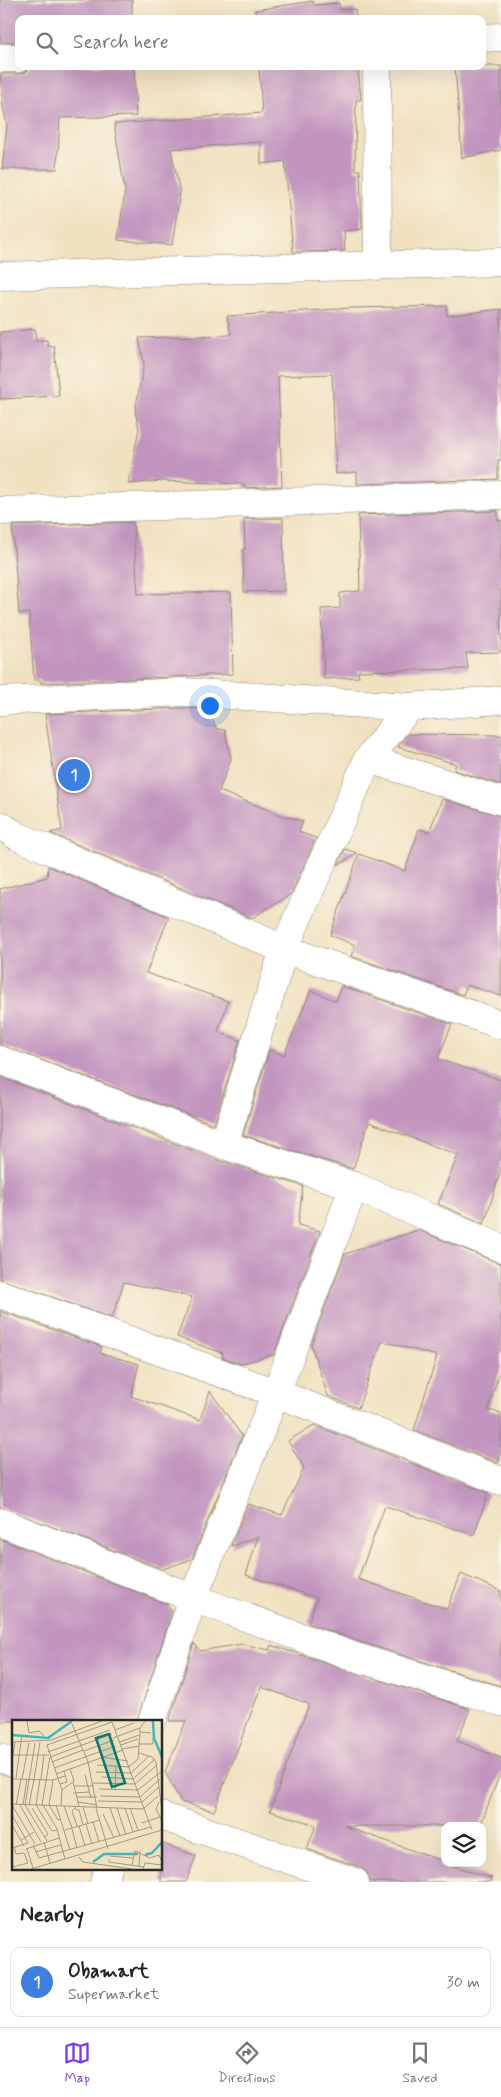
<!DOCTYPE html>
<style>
:root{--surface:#fff;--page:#f2f2f2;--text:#222;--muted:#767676;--line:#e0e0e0;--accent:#7c3aed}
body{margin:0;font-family:Mynerve,sans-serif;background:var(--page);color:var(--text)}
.controls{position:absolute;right:15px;bottom:15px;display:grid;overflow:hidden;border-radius:10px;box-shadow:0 5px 20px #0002}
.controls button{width:45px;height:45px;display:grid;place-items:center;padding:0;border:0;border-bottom:1px solid var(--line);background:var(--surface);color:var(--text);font:25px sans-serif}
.you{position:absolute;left:209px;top:705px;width:18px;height:18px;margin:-12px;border:4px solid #fff;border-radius:50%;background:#1a73e8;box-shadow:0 0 0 8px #1a73e833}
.badge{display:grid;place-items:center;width:32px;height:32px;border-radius:50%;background:var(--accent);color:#fff;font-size:16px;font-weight:700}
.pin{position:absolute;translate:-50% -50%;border:2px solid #fff;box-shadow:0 1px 5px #0006}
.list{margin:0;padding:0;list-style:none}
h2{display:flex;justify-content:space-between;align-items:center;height:65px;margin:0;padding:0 20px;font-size:21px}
h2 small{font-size:16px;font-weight:400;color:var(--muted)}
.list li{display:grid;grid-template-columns:32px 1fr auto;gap:15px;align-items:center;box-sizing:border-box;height:70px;margin:0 10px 10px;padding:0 10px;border:1px solid var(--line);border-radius:10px}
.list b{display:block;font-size:19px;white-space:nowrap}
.list p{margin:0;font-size:16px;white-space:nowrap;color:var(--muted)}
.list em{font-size:16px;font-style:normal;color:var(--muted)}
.icon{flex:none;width:28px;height:28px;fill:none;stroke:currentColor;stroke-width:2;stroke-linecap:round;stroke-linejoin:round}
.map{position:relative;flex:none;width:501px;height:1882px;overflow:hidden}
.search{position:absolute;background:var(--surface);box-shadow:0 5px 20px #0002;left:15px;right:15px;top:15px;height:55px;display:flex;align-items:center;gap:12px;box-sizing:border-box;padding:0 18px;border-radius:10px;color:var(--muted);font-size:19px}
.sheet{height:145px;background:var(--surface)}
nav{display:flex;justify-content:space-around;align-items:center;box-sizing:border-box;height:70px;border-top:1px solid var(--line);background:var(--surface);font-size:14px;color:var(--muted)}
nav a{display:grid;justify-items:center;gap:2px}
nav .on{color:var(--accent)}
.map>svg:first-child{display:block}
.building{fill:#c295bf}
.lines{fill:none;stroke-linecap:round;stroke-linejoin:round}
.minor-casing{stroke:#8e8676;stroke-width:29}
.minor{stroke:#fff;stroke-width:28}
.inset-river{fill:none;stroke:#45b4bd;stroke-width:2.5}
.inset-road{fill:none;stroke:#a19885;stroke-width:1}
.view{fill:#0f766e;fill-opacity:0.15;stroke:#0f766e;stroke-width:2.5}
.inset-edge{fill:none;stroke:#2b2b2b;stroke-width:2.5}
</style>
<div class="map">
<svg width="501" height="1882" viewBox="0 0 501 1882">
<rect width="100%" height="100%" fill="#fcf5e5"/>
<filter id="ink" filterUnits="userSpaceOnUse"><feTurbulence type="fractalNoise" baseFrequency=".02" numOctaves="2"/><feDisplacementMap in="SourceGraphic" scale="10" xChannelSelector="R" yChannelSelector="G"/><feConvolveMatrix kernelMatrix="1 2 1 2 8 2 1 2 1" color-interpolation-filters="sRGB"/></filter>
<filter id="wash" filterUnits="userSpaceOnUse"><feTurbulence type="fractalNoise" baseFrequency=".0096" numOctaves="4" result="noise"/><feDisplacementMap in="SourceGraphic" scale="20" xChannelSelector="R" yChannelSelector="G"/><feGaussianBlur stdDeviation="1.12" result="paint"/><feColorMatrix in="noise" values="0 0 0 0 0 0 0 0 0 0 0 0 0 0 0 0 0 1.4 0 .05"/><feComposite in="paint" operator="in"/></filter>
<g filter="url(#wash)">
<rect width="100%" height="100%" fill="#f0e1c1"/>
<g id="blocks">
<g class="building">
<path d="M 0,0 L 132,0 L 132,19 L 19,19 L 19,42 L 0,42 Z"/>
<path d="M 313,1 L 314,5 L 339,3 L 340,10 L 355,9 L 356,19 L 256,19 L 255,10 Z"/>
<path d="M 32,66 L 134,66 L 136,116 L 60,118 L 57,169 L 2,169 L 7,125 L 3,107 L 0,74 L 19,74 L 26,72 Z"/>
<path d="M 259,66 L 358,66 L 361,100 L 356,100 L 355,170 L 360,170 L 362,229 L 344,231 L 345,251 L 293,252 L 285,161 L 261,164 L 261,142 L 171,149 L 180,193 L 172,245 L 118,240 L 125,191 L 114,124 L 262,113 Z"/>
<path d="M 455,66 L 501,66 L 501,150 L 462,158 Z"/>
<path d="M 447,306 L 447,316 L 501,309 L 501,460 L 498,460 L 498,479 L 357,484 L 357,472 L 336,474 L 332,374 L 278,376 L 282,486 L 244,488 L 244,484 L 161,481 L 128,484 L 139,429 L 135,411 L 144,364 L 139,338 L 231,335 L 227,316 L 352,308 Z"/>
<path d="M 35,329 L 36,341 L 47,340 L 47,346 L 54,346 L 59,396 L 0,399 L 0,332 Z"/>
<path d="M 498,511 L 498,521 L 501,520 L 501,652 L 466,653 L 468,669 L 358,671 L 359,677 L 324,679 L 321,609 L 340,608 L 340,593 L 360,591 L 358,515 Z"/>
<path d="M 283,518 L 284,591 L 244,592 L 243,549 L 245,549 L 244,519 Z"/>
<path d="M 133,522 L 138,594 L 231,592 L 233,674 L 41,683 L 40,680 L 34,680 L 29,613 L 19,614 L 12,526 Z"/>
<path d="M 183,708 L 207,709 L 217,729 L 225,730 L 231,759 L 219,791 L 284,816 L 303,821 L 299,832 L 316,838 L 291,894 L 252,918 L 50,833 L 62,830 L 45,714 Z"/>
<path d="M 408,734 L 501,735 L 501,785 L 454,770 L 456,764 L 398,747 Z"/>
<path d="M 442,799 L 501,816 L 501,996 L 467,985 L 463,995 L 351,956 L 355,945 L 330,935 L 359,854 L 405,871 L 419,829 L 429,832 Z"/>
<path d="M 345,849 L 357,853 L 338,865 Z"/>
<path d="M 48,866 L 169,917 L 146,973 L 228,1001 L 218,1032 L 240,1040 L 214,1124 L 0,1045 L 0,889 L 47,877 Z"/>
<path d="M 341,986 L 452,1024 L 438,1059 L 501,1080 L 501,1170 L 484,1224 L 438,1204 L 458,1155 L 369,1122 L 353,1169 L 243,1135 L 269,1050 L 284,1055 L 311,990 L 336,1001 Z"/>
<path d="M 0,1077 L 218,1160 L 303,1186 L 298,1225 L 320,1231 L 274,1354 L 240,1364 L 222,1357 L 223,1353 L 177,1337 L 192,1297 L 124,1282 L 112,1318 L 0,1279 Z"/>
<path d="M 418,1230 L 501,1264 L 501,1367 L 488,1410 L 501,1413 L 501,1455 L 498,1463 L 414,1430 L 437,1356 L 382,1341 L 358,1408 L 328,1396 L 311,1345 L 345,1254 Z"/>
<path d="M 0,1311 L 102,1347 L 100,1353 L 139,1364 L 131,1396 L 200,1420 L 210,1391 L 242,1436 L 192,1559 L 163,1569 L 0,1507 Z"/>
<path d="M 314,1425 L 488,1493 L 474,1535 L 385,1506 L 358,1579 L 447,1609 L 461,1574 L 501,1591 L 501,1686 L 360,1642 L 308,1623 L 317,1598 L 246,1575 L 258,1537 L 231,1546 L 248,1504 L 282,1515 L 304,1468 L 288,1441 Z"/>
<path d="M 0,1539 L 167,1604 L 172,1612 L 137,1721 L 0,1721 Z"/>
<path d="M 194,1643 L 200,1651 L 242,1644 L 269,1650 L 271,1645 L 470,1709 L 457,1741 L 501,1758 L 501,1771 L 480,1826 L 344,1826 L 445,1862 L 445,1863 L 491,1878 L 490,1882 L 370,1882 L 367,1872 L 360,1867 L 307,1849 L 316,1825 L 270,1811 L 309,1704 L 261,1687 L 214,1811 L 181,1802 L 165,1772 L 186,1721 L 169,1721 Z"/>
<path d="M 161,1843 L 196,1856 L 186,1882 L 161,1882 Z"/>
</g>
</g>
</g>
<g filter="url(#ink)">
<use href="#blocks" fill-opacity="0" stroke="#8e8676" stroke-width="1"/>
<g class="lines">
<g class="minor-casing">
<g id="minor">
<path d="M 482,38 L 501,37"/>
<path d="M 0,58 L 19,58"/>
<path d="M 377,66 L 378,266"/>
<path d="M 0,276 L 501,262"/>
<path d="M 0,511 L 501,495"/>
<path d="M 0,701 L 183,692 L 409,707 L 501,700"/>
<path d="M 368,759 L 501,801"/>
<path d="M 0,825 L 17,836 L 284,949 L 501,1025"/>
<path d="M 0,1060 L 224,1145 L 354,1186 L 501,1248"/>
<path d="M 224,1145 L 284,949 L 368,759 L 409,707"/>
<path d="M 0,1294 L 276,1393 L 501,1481"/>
<path d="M 0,1522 L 193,1598 L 355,1657 L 501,1702"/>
<path d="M 152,1721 L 193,1598 L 276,1393 L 354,1186"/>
<path d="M 0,1758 L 14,1763"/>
<path d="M 161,1816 L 355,1882"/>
<path d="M 104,1882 L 108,1868"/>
</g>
</g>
<use href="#minor" class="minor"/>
</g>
</g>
<g transform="translate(12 1720)">
<rect width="150" height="150" fill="#f0e1c1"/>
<path class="inset-river" d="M 141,1 L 142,18 L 150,37M 0,15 L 36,18 L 60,1M 133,135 L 140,133 L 150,122M 81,142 L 92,134 L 126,134"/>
<path class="inset-road" d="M 15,1 L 17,13 L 27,11 L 32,16M 100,2 L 140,110M 60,4 L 76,42 L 85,88M 128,8 L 128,12 L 139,13M 103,10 L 122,3M 101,18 L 128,8 L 133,1M 0,22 L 39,20 L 90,1M 108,22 L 127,15M 23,23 L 13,85 L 35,121M 127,24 L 141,24 L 141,18M 109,25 L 126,19M 110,29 L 127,26M 72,31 L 102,20M 36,32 L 98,10M 127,33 L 140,37 L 144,42 L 150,92M 0,35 L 37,35M 89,37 L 116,41M 126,39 L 128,12M 0,40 L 3,22M 40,42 L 71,30M 85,45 L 117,47 L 126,39M 42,48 L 104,26M 84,52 L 119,53 L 137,36M 44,54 L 111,30M 73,55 L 79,78M 90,57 L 121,59 L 143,39M 4,58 L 10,15M 0,59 L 41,60 L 53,56M 10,59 L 17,23M 22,59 L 28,22M 29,59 L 32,35M 41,60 L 37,85 L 46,100 L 49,99M 61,62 L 67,86M 81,63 L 123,64 L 145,45M 48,64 L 55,62 L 52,51M 62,66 L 82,66M 87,69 L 126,70 L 150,51M 50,70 L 62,61 L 58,49M 103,70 L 104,46M 61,73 L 77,72M 88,76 L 128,77 L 148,59M 65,77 L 85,77M 86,81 L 130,82 L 147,67M 66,82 L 85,85M 147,82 L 144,89 L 150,101M 0,84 L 131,89 L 146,76M 0,85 L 23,124M 4,85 L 9,59M 8,85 L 29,122M 11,85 L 15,59M 17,85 L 22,59M 24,85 L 40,111 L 45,110M 24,85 L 28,59M 30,85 L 38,37 L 100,14M 31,85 L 45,109 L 53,139M 44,85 L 58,130M 49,85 L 50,70 L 35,25 L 100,2M 52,86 L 60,108M 65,86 L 60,91 L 65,106M 71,87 L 76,104M 20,88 L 36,114 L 33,117M 84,88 L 96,129M 98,88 L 108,116M 105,88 L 114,115M 113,88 L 121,112M 118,88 L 126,110M 63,89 L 67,90 L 71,105M 91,94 L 102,118M 0,95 L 16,123 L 0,128M 81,102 L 87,122M 130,103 L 148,97M 74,104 L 80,124M 0,105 L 12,126M 67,106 L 73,126M 60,109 L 65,128M 53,110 L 88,100M 9,120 L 22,112M 32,122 L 38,143M 21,125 L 27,138 L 139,107M 14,129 L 47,118M 15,129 L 21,148M 23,132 L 49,125M 98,136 L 121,138M 67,137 L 71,142 L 120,149M 97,139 L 97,142 L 132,147M 120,145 L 123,131 L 138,138 L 147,135 L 150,142M 127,146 L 128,131M 0,147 L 16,143 L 12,133 L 4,134 L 2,127M 19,149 L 150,110M 131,149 L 133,143 L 150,145"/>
<path class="view" d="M 97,14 L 113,63 L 100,67 L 84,18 Z"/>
<rect width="150" height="150" class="inset-edge"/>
</g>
</svg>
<div class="controls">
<button><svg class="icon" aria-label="layers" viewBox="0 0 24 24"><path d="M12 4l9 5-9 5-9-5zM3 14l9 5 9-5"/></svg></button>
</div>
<div class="you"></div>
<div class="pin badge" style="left:74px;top:775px;background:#3f7fe0">1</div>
<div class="search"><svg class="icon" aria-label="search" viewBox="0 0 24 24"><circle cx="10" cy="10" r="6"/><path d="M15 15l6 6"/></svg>Search here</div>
</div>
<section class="sheet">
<h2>Nearby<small></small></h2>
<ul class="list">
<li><span class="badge" style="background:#3f7fe0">1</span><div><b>Obamart</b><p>Supermarket</p></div><em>30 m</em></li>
</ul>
</section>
<nav>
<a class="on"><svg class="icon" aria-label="map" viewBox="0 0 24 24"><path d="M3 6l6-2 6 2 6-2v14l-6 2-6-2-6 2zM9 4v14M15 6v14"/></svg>Map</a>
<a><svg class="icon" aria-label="directions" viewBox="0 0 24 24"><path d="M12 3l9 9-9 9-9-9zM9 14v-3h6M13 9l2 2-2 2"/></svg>Directions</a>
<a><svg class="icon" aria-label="saved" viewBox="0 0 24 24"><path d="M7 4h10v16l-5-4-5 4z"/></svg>Saved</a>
</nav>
